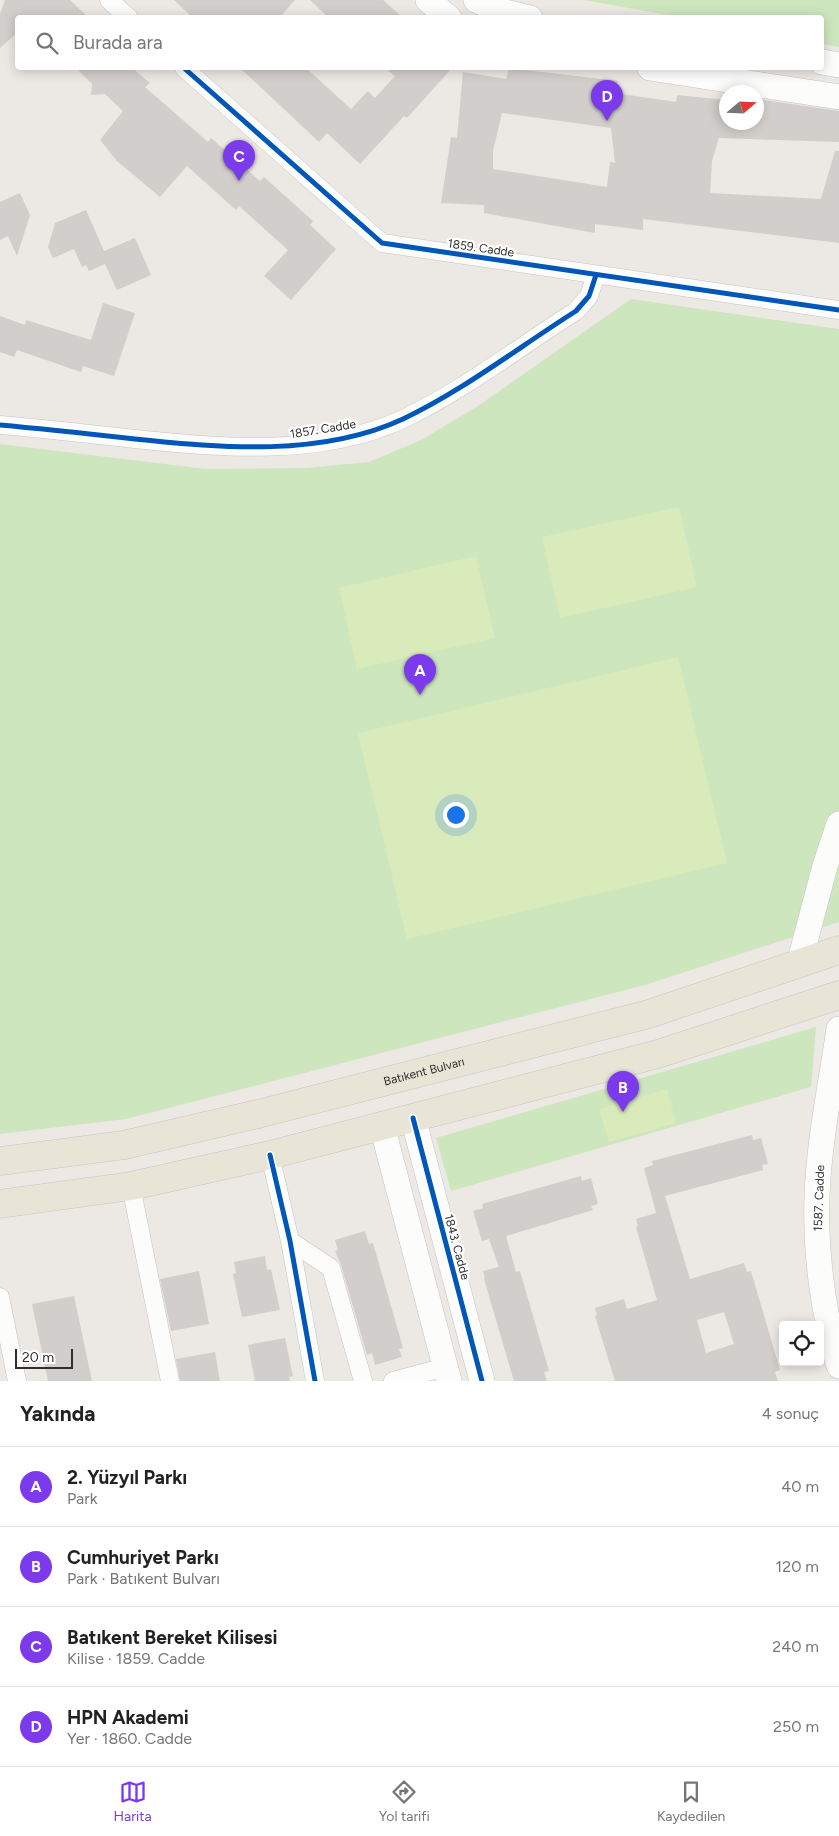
<!DOCTYPE html>
<html lang="tr">
<meta charset="utf-8">
<style>
:root{--surface:#fff;--page:#f6f6f6;--text:#222;--muted:#767676;--line:#e0e0e0;--accent:#7c3aed}
body{margin:0;font-family:Figtree,sans-serif;background:var(--page);color:var(--text)}
.controls{position:absolute;right:15px;bottom:15px;display:grid;overflow:hidden;border-radius:5px;box-shadow:0 2px 12px #0003}
.controls button{width:45px;height:45px;display:grid;place-items:center;padding:0;border:0;border-bottom:1px solid var(--line);background:var(--surface);color:var(--text);font:25px sans-serif}
.compass{position:absolute;left:719px;top:85px;width:45px;height:45px;border-radius:50%;background:var(--surface);box-shadow:0 2px 12px #0003;rotate:71deg}
.scale{position:absolute;left:15px;bottom:12px;width:58px;box-sizing:border-box;padding-left:5px;border:2px solid #2e2e2e;border-top:0;font-size:14px;line-height:18px;white-space:nowrap;color:#2e2e2e;-webkit-text-stroke:4px #fff;paint-order:stroke}
.you{position:absolute;left:455px;top:814px;width:18px;height:18px;margin:-12px;border:4px solid #fff;border-radius:50%;background:#1a73e8;box-shadow:0 0 0 8px #1a73e833}
.badge{display:grid;place-items:center;width:32px;height:32px;border-radius:50%;background:var(--accent);color:#fff;font-size:16px;font-weight:700}
.pin{position:absolute;translate:-50% -41px;filter:drop-shadow(0 1px 2px #0008)}
.pin::after{content:'';position:absolute;top:26px;width:18px;height:15px;background:inherit;clip-path:polygon(0 0,100% 0,50% 100%)}
.list{margin:0;padding:0;list-style:none}
h2{display:flex;justify-content:space-between;align-items:center;height:65px;margin:0;padding:0 20px;font-size:21px}
h2 small{font-size:16px;font-weight:400;color:var(--muted)}
.list li{display:grid;grid-template-columns:32px 1fr auto;gap:15px;align-items:center;box-sizing:border-box;height:80px;padding:0 20px;border-top:1px solid var(--line)}
.list b{display:block;font-size:19px;white-space:nowrap}
.list p{margin:0;font-size:16px;white-space:nowrap;color:var(--muted)}
.list em{font-size:16px;font-style:normal;color:var(--muted)}
.icon{flex:none;width:28px;height:28px;fill:none;stroke:currentColor;stroke-width:2;stroke-linecap:round;stroke-linejoin:round}
.map{position:relative;flex:none;width:839px;height:1381px;overflow:hidden}
.search{position:absolute;background:var(--surface);box-shadow:0 2px 12px #0003;left:15px;right:15px;top:15px;height:55px;display:flex;align-items:center;gap:12px;box-sizing:border-box;padding:0 18px;border-radius:5px;color:var(--muted);font-size:19px}
.sheet{height:385px;background:var(--surface)}
nav{display:flex;justify-content:space-around;align-items:center;box-sizing:border-box;height:70px;border-top:1px solid var(--line);background:var(--surface);font-size:14px;color:var(--muted)}
nav a{display:grid;justify-items:center;gap:2px}
nav .on{color:var(--accent)}
.map>svg:first-child{display:block}
.green{fill:#cee6be}
.pitch{fill:#d9eabb}
.building{fill:#d1cecb;fill-rule:evenodd}
.lines{fill:none;stroke-linecap:round;stroke-linejoin:round}
.street-casing{stroke:#c5c4c5;stroke-width:19}
.secondary-casing{stroke:#c5c4c5;stroke-width:26}
.primary-casing{stroke:#c6c5c4;stroke-width:29}
.street{stroke:#fcfcfb;stroke-width:18}
.secondary{stroke:#fcfcfb;stroke-width:25}
.primary{stroke:#e8e4d6;stroke-width:28}
.cycleway-casing{stroke:#fff;stroke-width:8}
.cycleway{stroke:#0057b8;stroke-width:5}
.labels{text-anchor:middle;stroke-width:4.5;stroke-linejoin:round;paint-order:stroke}
.street-label{font-size:12px;fill:#2e2e2e;stroke:#fff}
</style>
<div class="map">
<svg width="839" height="1381" viewBox="0 0 839 1381">
<rect width="100%" height="100%" fill="#ece8e4"/>
<g class="green">
<path d="M 584,0 L 839,0 L 839,47 L 822,44 L 822,18 L 679,17 Z"/>
<path d="M 631,299 L 839,329 L 839,922 L 645,985 L 126,1119 L 0,1134 L 0,444 L 206,469 L 306,468 L 369,462 L 421,440 L 478,406 Z"/>
<path d="M 816,1027 L 811,1087 L 451,1191 L 436,1138 Z"/>
</g>
<g class="pitch">
<path d="M 679,507 L 697,587 L 560,618 L 542,537 Z"/>
<path d="M 476,556 L 495,638 L 357,669 L 339,588 Z"/>
<path d="M 678,657 L 727,863 L 407,939 L 358,733 Z"/>
<path d="M 667,1089 L 676,1123 L 609,1142 L 599,1109 Z"/>
</g>
<g class="building">
<path d="M 5,0 L 70,0 L 89,18 L 18,18 L 18,32 L 0,48 L 0,14 Z"/>
<path d="M 174,0 L 295,0 L 279,18 L 193,18 Z"/>
<path d="M 310,0 L 383,0 L 403,18 L 329,18 Z"/>
<path d="M 76,68 L 132,68 L 150,83 L 145,87 L 208,142 L 211,138 L 260,181 L 264,177 L 313,221 L 310,225 L 336,249 L 291,300 L 264,276 L 288,250 L 239,206 L 236,210 L 187,166 L 160,197 L 117,161 L 100,140 L 123,111 L 105,94 L 91,95 L 92,84 Z"/>
<path d="M 240,68 L 306,68 L 351,109 L 368,91 L 375,98 L 395,76 L 385,68 L 452,68 L 407,118 L 404,116 L 360,164 L 327,133 L 319,142 Z"/>
<path d="M 509,68 L 618,81 L 615,93 L 676,102 L 677,95 L 726,100 L 726,122 L 756,122 L 756,99 L 839,111 L 839,142 L 719,138 L 712,161 L 710,193 L 821,199 L 835,151 L 839,151 L 839,243 L 643,219 L 643,230 L 595,224 L 595,233 L 484,213 L 484,205 L 441,203 L 451,137 L 457,138 L 463,72 L 506,79 ZM 502,113 L 611,128 L 615,163 L 610,162 L 607,187 L 493,169 L 493,151 Z"/>
<path d="M 20,193 L 30,215 L 17,256 L 8,236 L 0,240 L 0,202 Z"/>
<path d="M 86,210 L 104,251 L 135,238 L 151,275 L 117,290 L 105,264 L 89,271 L 86,265 L 82,267 L 74,249 L 53,258 L 48,247 L 55,223 Z"/>
<path d="M 103,303 L 135,313 L 114,376 L 83,366 L 81,372 L 17,350 L 14,357 L 0,352 L 0,316 L 25,325 L 26,320 L 91,340 Z"/>
<path d="M 752,1135 L 753,1140 L 761,1138 L 768,1164 L 762,1165 L 763,1170 L 665,1196 L 690,1279 L 744,1263 L 747,1272 L 751,1271 L 780,1370 L 775,1372 L 778,1381 L 615,1381 L 595,1316 L 597,1315 L 595,1308 L 624,1299 L 627,1309 L 657,1300 L 636,1227 L 638,1226 L 636,1219 L 656,1213 L 644,1168 L 653,1165 L 652,1161 ZM 724,1312 L 734,1344 L 706,1353 L 697,1320 Z"/>
<path d="M 581,1176 L 582,1181 L 591,1178 L 598,1204 L 591,1206 L 593,1210 L 506,1236 L 516,1272 L 520,1271 L 549,1371 L 544,1372 L 547,1381 L 514,1381 L 484,1279 L 485,1278 L 483,1271 L 499,1267 L 489,1239 L 482,1241 L 473,1211 L 483,1208 L 482,1204 Z"/>
<path d="M 365,1231 L 369,1244 L 373,1243 L 403,1348 L 399,1349 L 402,1357 L 375,1365 L 372,1353 L 367,1355 L 341,1265 L 335,1251 L 338,1250 L 335,1240 Z"/>
<path d="M 265,1256 L 267,1270 L 271,1269 L 280,1310 L 242,1317 L 233,1274 L 236,1273 L 234,1262 Z"/>
<path d="M 199,1271 L 209,1324 L 171,1331 L 160,1279 Z"/>
<path d="M 74,1296 L 92,1381 L 48,1381 L 32,1304 Z"/>
<path d="M 285,1338 L 293,1376 L 289,1377 L 290,1381 L 255,1381 L 248,1345 Z"/>
<path d="M 215,1352 L 220,1381 L 180,1381 L 176,1359 Z"/>
</g>
<g class="lines">
<g class="street-casing">
<g id="street">
<path d="M 109,0 L 129,18"/>
<path d="M 184,68 L 382,243 L 839,310"/>
<path d="M 0,425 C 45,429 90,434 135,439 C 222,448 321,457 403,419 C 464,390 519,347 576,311 L 589,296 L 596,275"/>
<path d="M 270,1155 L 290,1241 L 315,1381"/>
<path d="M 131,1186 L 170,1381"/>
<path d="M 290,1241 L 331,1268 L 363,1381"/>
<path d="M 0,1297 L 17,1381"/>
<path d="M 393,1381 L 446,1367"/>
</g>
</g>
<g class="secondary-casing">
<g id="secondary">
<path d="M 428,0 L 449,18"/>
<path d="M 476,0 L 501,11 L 530,18"/>
<path d="M 822,62 L 839,65"/>
<path d="M 650,68 L 839,97"/>
<path d="M 799,964 L 825,866 L 839,824"/>
<path d="M 839,1029 C 831,1084 819,1141 817,1196 C 815,1252 823,1313 839,1366"/>
<path d="M 413,1118 L 482,1381"/>
<path d="M 382,1126 L 449,1381"/>
</g>
</g>
<g class="primary-casing">
<g id="primary">
<path id="s1" d="M 0,1161 L 124,1145 L 258,1114 L 649,1014 L 839,950"/>
<path d="M 0,1204 L 131,1186 L 270,1155 L 658,1054 L 839,995"/>
</g>
</g>
<use href="#street" class="street"/>
<use href="#secondary" class="secondary"/>
<use href="#primary" class="primary"/>
<g class="cycleway-casing">
<g id="cycleway">
<path d="M 184,68 L 382,243 L 839,310"/>
<path d="M 0,425 C 45,429 90,434 135,439 C 222,448 321,457 403,419 C 464,390 519,347 576,311 L 589,296 L 596,275"/>
<path d="M 413,1118 L 482,1381"/>
<path d="M 270,1155 L 290,1241 L 315,1381"/>
</g>
</g>
<use href="#cycleway" class="cycleway"/>
</g>
<g class="labels">
<g class="street-label">
<text transform="translate(481 248) rotate(8)" y="4">1859. Cadde</text>
<text transform="translate(323 429) rotate(-9)" y="4">1857. Cadde</text>
<text dy="4" stroke="none"><textPath href="#s1" startOffset="434">Batıkent Bulvarı</textPath></text>
<text transform="translate(819 1198) rotate(-88)" y="4">1587. Cadde</text>
<text transform="translate(457 1247) rotate(75)" y="4">1843. Cadde</text>
</g>
</g>
</svg>
<div class="controls">
<button><svg class="icon" aria-label="locate" viewBox="0 0 24 24"><circle cx="12" cy="12" r="6"/><path d="M12 2v4M12 18v4M2 12h4M18 12h4"/></svg></button>
</div>
<svg class="compass" viewBox="-18 -18 36 36"><path d="M0-13l5 13h-10z" fill="#e53935"/><path d="M0 13l5-13h-10z" fill="#767676"/></svg>
<div class="scale">20 m</div>
<div class="you"></div>
<div class="pin badge" style="left:420px;top:695px">A</div>
<div class="pin badge" style="left:623px;top:1112px">B</div>
<div class="pin badge" style="left:239px;top:181px">C</div>
<div class="pin badge" style="left:607px;top:121px">D</div>
<div class="search"><svg class="icon" aria-label="search" viewBox="0 0 24 24"><circle cx="10" cy="10" r="6"/><path d="M15 15l6 6"/></svg>Burada ara</div>
</div>
<section class="sheet">
<h2>Yakında<small>4 sonuç</small></h2>
<ul class="list">
<li><span class="badge">A</span><div><b>2. Yüzyıl Parkı</b><p>Park</p></div><em>40 m</em></li>
<li><span class="badge">B</span><div><b>Cumhuriyet Parkı</b><p>Park · Batıkent Bulvarı</p></div><em>120 m</em></li>
<li><span class="badge">C</span><div><b>Batıkent Bereket Kilisesi</b><p>Kilise · 1859. Cadde</p></div><em>240 m</em></li>
<li><span class="badge">D</span><div><b>HPN Akademi</b><p>Yer · 1860. Cadde</p></div><em>250 m</em></li>
</ul>
</section>
<nav>
<a class="on"><svg class="icon" aria-label="map" viewBox="0 0 24 24"><path d="M3 6l6-2 6 2 6-2v14l-6 2-6-2-6 2zM9 4v14M15 6v14"/></svg>Harita</a>
<a><svg class="icon" aria-label="directions" viewBox="0 0 24 24"><path d="M12 3l9 9-9 9-9-9zM9 14v-3h6M13 9l2 2-2 2"/></svg>Yol tarifi</a>
<a><svg class="icon" aria-label="saved" viewBox="0 0 24 24"><path d="M7 4h10v16l-5-4-5 4z"/></svg>Kaydedilen</a>
</nav>
